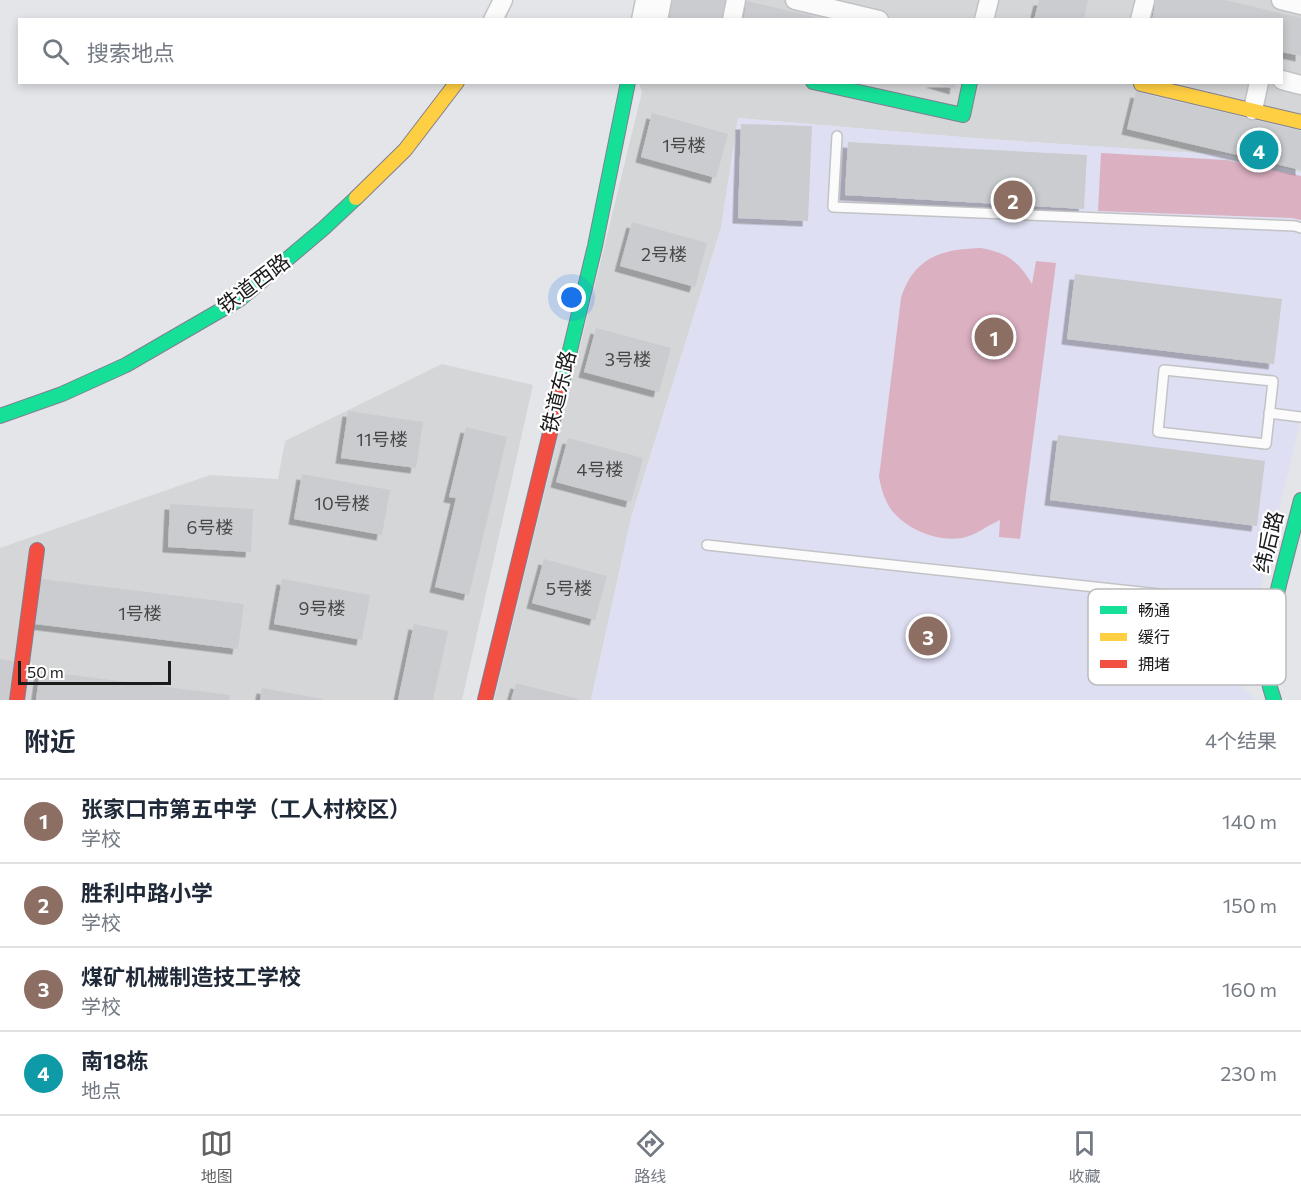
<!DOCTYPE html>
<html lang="zh">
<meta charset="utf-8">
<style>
:root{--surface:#fff;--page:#f2f2f3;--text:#1f2937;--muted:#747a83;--line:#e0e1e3;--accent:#616263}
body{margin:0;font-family:Commissioner,"Noto Sans SC",sans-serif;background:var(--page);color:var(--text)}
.scale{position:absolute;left:18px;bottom:15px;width:153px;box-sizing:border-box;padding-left:6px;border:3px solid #1b1b1b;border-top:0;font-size:16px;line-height:21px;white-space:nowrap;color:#1b1b1b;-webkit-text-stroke:4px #fff;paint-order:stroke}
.you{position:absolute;left:572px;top:298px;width:21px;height:21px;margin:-15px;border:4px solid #fff;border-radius:50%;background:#1a73e8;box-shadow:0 0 0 9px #1a73e833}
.badge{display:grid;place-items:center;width:39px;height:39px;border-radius:50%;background:var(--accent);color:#fff;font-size:20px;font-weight:700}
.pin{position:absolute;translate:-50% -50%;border:3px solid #fff;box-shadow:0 2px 6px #0006}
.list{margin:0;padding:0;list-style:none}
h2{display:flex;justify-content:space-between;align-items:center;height:78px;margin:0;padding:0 24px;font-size:26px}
h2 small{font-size:20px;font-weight:400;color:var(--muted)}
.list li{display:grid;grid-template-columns:39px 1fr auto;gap:18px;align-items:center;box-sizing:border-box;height:84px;padding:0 24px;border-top:2px solid var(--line)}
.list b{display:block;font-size:22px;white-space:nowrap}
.list p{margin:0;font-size:20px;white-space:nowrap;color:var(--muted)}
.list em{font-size:20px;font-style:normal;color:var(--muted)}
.icon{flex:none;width:33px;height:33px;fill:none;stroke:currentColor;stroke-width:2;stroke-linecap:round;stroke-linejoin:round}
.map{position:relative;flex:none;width:1301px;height:700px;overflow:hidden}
.search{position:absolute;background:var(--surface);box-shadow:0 3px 9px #0003;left:18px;right:18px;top:18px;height:66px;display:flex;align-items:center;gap:15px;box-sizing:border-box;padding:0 21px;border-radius:0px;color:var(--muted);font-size:22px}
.sheet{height:414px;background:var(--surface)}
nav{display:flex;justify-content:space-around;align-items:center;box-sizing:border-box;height:84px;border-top:2px solid var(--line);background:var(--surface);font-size:16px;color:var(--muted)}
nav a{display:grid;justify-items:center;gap:3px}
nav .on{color:var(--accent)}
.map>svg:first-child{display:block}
.residential{fill:#d5d6d8}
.education{fill:#dfdff3}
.pitch{fill:#dbb0c1}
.building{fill:#cacccf;filter:url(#shadow)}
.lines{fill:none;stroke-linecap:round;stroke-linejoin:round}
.lane-casing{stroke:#c2c3c5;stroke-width:12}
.street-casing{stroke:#c2c3c5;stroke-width:21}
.fast-casing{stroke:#807e91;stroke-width:16}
.slow-casing{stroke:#807e91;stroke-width:16}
.jam-casing{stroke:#807e91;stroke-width:16}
.lane{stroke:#fbfbfc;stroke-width:9}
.street{stroke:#fbfbfc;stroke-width:18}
.fast{stroke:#16e098;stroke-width:14}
.slow{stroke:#ffcf43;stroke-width:14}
.jam{stroke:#f24e42;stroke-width:14}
.labels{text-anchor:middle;stroke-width:4.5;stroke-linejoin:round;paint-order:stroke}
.number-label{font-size:18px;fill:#474748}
.street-label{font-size:21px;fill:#1b1b1b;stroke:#fff}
.key{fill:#fff;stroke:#bbb;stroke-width:1.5}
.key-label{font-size:16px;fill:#1b1b1b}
</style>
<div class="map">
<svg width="1301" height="700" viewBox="0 0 1301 700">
<defs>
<filter id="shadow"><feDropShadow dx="-5.5" dy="5.5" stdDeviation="0" flood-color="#0004"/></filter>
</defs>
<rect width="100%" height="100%" fill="#e3e5e9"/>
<g class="residential">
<path d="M 654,0 L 1301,0 L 1301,172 L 1227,155 L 973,138 L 738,118 L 721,228 L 631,518 L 591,700 L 494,700 L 642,92 L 639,83 L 1282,82 L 1282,20 L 650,19 Z"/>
<path d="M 442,364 L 533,385 L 462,700 L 0,700 L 0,548 L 210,475 L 278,479 L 285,441 Z"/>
</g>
<path class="education" d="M 738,118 L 973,138 L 1227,155 L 1301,172 L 1301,418 L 1261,586 L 1240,685 L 1256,700 L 591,700 L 631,518 L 721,228 Z"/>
<g class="pitch">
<path d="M 1101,153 L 1226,160 L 1301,176 L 1301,220 L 1292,218 L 1098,211 Z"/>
<path d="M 981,248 C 1008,253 1018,261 1032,284 L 1036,261 L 1056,263 L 1020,539 L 999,537 L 1000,520 C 988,525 975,536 962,538 C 936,542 905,529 890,508 C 884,498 881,488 879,477 L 901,298 C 914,257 942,249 981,248 Z"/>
</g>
<g class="building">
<path d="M 669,0 L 727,0 L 721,20 L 663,20 Z"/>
<path d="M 1039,0 L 1088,0 L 1084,20 L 1034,20 Z"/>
<path d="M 1156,0 L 1225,0 L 1301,18 L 1301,56 L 1282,52 L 1282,20 L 1152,20 Z"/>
<path d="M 747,1 L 823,19 L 823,20 L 743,20 Z"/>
<path d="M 931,82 L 956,82 L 955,89 Z"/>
<path d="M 1136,92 L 1301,131 L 1301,170 L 1127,129 Z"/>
<path d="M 652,113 L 728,134 L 716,178 L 641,157 Z"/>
<path d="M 741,124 L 812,126 L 808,221 L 738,218 Z"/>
<path d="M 848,142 L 1087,155 L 1084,209 L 845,195 Z"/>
<path d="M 632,222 L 707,243 L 695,287 L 620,266 Z"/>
<path d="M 1075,274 L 1282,299 L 1274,364 L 1067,339 Z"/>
<path d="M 596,328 L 671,348 L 659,392 L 584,372 Z"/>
<path d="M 348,411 L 423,422 L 416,468 L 341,458 Z"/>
<path d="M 466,427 L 507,437 L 469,595 L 435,587 L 456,498 L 449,497 Z"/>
<path d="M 1058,435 L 1265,461 L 1257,526 L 1050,500 Z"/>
<path d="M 568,438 L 643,458 L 631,502 L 556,482 Z"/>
<path d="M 302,474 L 390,490 L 382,535 L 294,519 Z"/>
<path d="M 170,504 L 253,509 L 251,552 L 168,547 Z"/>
<path d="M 544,559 L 607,576 L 595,620 L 532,603 Z"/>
<path d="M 41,579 L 244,604 L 238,649 L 35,624 Z"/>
<path d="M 282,579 L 370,595 L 362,640 L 274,624 Z"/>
<path d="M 414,624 L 448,631 L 433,700 L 398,700 Z"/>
<path d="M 0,659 L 19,662 L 14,700 L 0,700 Z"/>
<path d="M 40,671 L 230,695 L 229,700 L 36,700 Z"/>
<path d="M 516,683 L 578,699 L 578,700 L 511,700 Z"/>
<path d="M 262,688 L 323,699 L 323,700 L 260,700 Z"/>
</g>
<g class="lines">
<g class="lane-casing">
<g id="lane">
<path d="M 837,136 L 833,207 L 1295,226 L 1301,228"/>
<path d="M 1164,370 L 1273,381 L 1266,444 L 1158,432 Z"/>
<path d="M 1269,413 L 1301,417"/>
<path d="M 707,545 L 1271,606"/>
</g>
</g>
<g class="street-casing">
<g id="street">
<path d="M 795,0 L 879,20"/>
<path d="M 1281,0 L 1301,5"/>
<path d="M 493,20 L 503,0"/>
<path d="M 641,20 L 645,0"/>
<path d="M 658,20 L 662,0"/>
<path d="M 732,20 L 736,0"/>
<path d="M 984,20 L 989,0"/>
<path d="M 1140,20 L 1145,0"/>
<path d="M 1282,80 L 1301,85"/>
<path d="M 1253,110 L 1259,82"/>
</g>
</g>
<g class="fast-casing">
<g id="fast">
<path d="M 813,82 L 963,115 L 970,82"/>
<path d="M 561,388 L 595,246 L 628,82"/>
<path d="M 0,416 L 62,394 L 126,365 L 240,299 L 324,228 L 356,198"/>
<path d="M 1274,700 C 1258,656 1270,624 1280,581 C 1287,554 1294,527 1301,500"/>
</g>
</g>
<g class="slow-casing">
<g id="slow">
<path d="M 1142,82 L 1141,84 L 1301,122"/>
<path d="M 356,198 L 405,150 L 457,82"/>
</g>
</g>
<g class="jam-casing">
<g id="jam">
<path d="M 17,700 L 37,550"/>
<path d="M 485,700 L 561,388"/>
</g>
</g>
<use href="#lane" class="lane"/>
<use href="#street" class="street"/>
<use href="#fast" class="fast"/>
<use href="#slow" class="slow"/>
<use href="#jam" class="jam"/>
</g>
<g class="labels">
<g class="number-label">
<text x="684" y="152">1号楼</text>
<text x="664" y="261">2号楼</text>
<text x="628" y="366">3号楼</text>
<text x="382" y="446">11号楼</text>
<text x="600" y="476">4号楼</text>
<text x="342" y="510">10号楼</text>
<text x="210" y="534">6号楼</text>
<text x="569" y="595">5号楼</text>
<text x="322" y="615">9号楼</text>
<text x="140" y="620">1号楼</text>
</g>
<g class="street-label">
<text transform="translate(254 284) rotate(-37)" y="7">铁道西路</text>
<text transform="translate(559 392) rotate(-76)" y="7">铁道东路</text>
<text transform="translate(1269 542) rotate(-76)" y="7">纬后路</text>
</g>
</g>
<rect x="1088" y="589" width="198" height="96" rx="9" class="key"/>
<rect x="1100" y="606" width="27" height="8" fill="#16e098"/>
<rect x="1100" y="633" width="27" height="8" fill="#ffcf43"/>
<rect x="1100" y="660" width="27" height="8" fill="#f24e42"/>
<g class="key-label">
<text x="1138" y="616">畅通</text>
<text x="1138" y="643">缓行</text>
<text x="1138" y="670">拥堵</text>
</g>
</svg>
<div class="scale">50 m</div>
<div class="you"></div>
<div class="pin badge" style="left:994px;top:337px;background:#8d6e63">1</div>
<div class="pin badge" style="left:1013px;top:200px;background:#8d6e63">2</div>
<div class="pin badge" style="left:928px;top:636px;background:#8d6e63">3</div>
<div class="pin badge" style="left:1259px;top:150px;background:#0f9aa8">4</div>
<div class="search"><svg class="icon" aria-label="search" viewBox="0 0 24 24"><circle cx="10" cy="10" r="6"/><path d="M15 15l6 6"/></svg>搜索地点</div>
</div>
<section class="sheet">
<h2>附近<small>4个结果</small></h2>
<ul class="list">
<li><span class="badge" style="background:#8d6e63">1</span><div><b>张家口市第五中学（工人村校区）</b><p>学校</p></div><em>140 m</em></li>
<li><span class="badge" style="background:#8d6e63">2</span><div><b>胜利中路小学</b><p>学校</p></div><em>150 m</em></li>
<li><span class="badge" style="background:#8d6e63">3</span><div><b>煤矿机械制造技工学校</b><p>学校</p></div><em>160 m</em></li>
<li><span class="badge" style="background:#0f9aa8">4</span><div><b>南18栋</b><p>地点</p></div><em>230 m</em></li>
</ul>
</section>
<nav>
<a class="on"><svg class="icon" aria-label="map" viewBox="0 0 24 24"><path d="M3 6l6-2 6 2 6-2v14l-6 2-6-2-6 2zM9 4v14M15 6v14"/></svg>地图</a>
<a><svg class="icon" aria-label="directions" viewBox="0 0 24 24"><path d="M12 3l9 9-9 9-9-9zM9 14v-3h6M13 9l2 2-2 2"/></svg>路线</a>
<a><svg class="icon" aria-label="saved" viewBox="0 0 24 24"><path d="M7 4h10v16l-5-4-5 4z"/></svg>收藏</a>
</nav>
